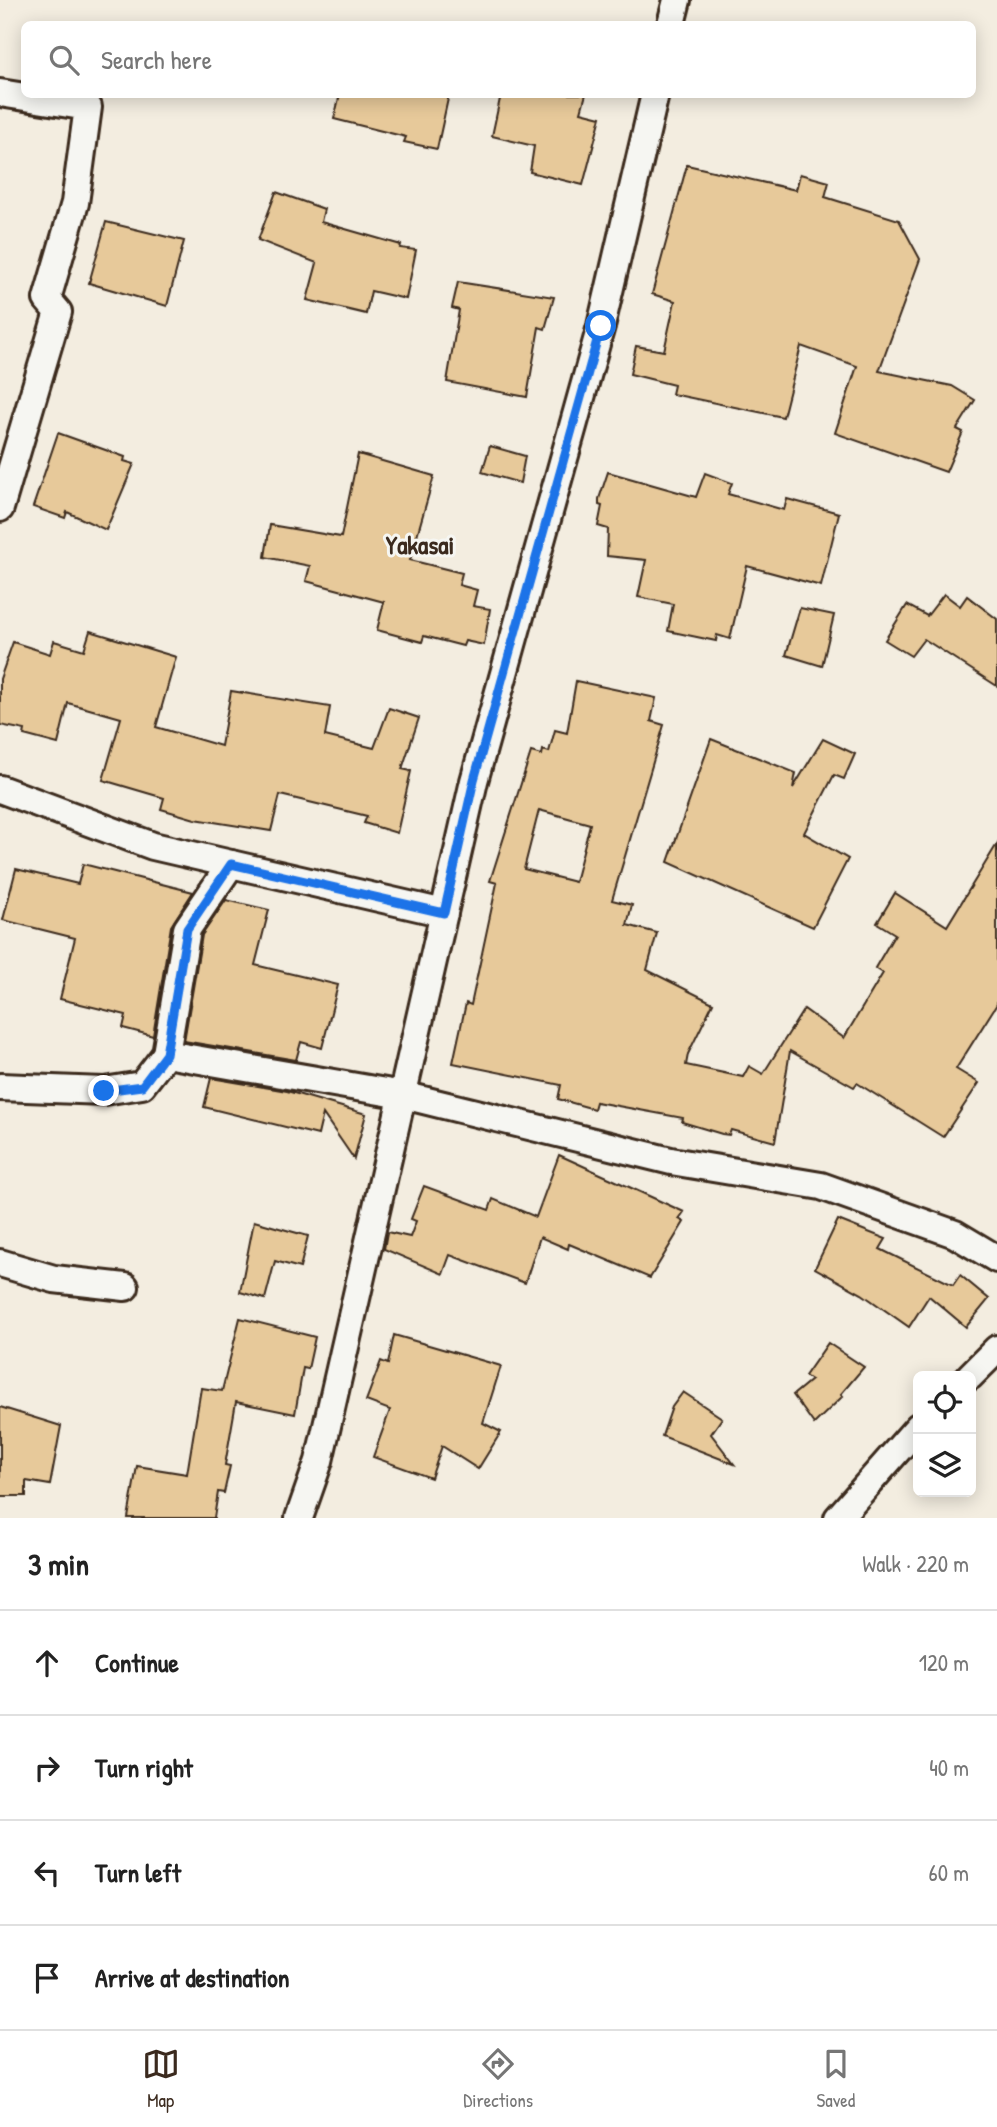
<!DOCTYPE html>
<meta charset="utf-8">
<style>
:root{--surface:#fff;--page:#f6f6f6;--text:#222;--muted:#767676;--line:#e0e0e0;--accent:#3b2a1e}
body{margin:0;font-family:"Patrick Hand",sans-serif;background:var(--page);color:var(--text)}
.controls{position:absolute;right:21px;bottom:21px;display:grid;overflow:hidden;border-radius:10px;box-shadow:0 4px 18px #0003}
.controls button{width:63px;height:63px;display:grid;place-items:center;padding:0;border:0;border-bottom:2px solid var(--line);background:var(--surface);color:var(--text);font:35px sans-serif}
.stop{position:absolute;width:21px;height:21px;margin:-16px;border:5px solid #1a73e8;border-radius:50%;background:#fff}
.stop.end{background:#1a73e8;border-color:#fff;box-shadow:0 2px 7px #0008}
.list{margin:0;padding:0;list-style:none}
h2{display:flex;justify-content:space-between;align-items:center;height:91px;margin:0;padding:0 28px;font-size:30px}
h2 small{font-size:23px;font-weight:400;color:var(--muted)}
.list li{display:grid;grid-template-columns:46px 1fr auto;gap:21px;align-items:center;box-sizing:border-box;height:105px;padding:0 28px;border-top:2px solid var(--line)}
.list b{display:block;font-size:26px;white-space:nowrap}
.list em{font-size:23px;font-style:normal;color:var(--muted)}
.icon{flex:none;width:38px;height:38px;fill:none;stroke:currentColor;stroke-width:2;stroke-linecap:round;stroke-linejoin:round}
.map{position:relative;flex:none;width:997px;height:1518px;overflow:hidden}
.search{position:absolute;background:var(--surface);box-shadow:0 4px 18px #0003;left:21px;right:21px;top:21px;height:77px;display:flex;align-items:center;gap:18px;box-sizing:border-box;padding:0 24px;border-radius:10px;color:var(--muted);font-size:26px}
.sheet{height:511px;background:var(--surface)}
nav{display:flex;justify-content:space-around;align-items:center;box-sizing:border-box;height:98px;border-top:2px solid var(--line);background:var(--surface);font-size:19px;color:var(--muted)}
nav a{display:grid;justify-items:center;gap:4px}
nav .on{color:var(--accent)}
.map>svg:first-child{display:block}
.building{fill:#e7c99a;stroke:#3b2a1e;stroke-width:2;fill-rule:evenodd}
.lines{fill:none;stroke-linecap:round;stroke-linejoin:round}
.minor-casing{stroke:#3b2a1e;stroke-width:32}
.minor{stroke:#f6f6f2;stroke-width:26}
.route{stroke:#1a73e8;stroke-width:9}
.labels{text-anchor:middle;stroke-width:6;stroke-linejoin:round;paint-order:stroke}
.quarter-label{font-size:26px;font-weight:bold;fill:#3b2a1e;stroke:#f6f6f2}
</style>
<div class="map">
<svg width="997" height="1518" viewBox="0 0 997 1518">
<rect width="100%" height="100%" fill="#f3ede0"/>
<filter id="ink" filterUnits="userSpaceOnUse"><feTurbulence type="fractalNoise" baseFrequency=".0143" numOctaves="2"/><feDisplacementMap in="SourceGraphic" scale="14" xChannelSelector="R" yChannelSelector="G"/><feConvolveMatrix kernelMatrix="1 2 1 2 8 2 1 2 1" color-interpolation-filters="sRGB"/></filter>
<g filter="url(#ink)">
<g class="building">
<path d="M 340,94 L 449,94 L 437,149 L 404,142 L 406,137 L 334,119 Z"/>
<path d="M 501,94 L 586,94 L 581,112 L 601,117 L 583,185 L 530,172 L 534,146 L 492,136 Z"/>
<path d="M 687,165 L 796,190 L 800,174 L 829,182 L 825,197 L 899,220 L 920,259 L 879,371 L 952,386 L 975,400 L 957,429 L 963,432 L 946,472 L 835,433 L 857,366 L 801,346 L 783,417 L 672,394 L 674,385 L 630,374 L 636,346 L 664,351 L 675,301 L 652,294 Z"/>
<path d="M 276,192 L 324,209 L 321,222 L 401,245 L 400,248 L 416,250 L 406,299 L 371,291 L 366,314 L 307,300 L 317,263 L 258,240 Z"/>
<path d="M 106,222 L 184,241 L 167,306 L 89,283 Z"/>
<path d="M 458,282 L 554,297 L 545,329 L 539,327 L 527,397 L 447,382 L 459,310 L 452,308 Z"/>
<path d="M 58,433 L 125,457 L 124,461 L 134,464 L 106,530 L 67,512 L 65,518 L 33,507 Z"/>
<path d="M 490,446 L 525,456 L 520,483 L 482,472 Z"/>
<path d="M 358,454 L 434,476 L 410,560 L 462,573 L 459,585 L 477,590 L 473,606 L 490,609 L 484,645 L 465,641 L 463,646 L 424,636 L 422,642 L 377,630 L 384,602 L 306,581 L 310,566 L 265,557 L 270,525 L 341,537 Z"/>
<path d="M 608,472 L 696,497 L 705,473 L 732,483 L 728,494 L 784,510 L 787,499 L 839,513 L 821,586 L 747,566 L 730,639 L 717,635 L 716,641 L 668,631 L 673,604 L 638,597 L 646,560 L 607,556 L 608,529 L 598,526 L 602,506 L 599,505 L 599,499 Z"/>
<path d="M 944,594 L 960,606 L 967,596 L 997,619 L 997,686 L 924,639 L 911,656 L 885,640 L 907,605 L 927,616 Z"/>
<path d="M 800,608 L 834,615 L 822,666 L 786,655 Z"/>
<path d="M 90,631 L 176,657 L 156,727 L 221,746 L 231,691 L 330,707 L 325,736 L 374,748 L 389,708 L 419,718 L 402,769 L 411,771 L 397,833 L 364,823 L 367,816 L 280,795 L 271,831 L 195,819 L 161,809 L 164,798 L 103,780 L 121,718 L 68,703 L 58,744 L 24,735 L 25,730 L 0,725 L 0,679 L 13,642 L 50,654 L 54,641 L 84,650 Z"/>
<path d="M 576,681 L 656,698 L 651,721 L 664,725 L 612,900 L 632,905 L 627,925 L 657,933 L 647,970 L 713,1003 L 688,1054 L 686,1065 L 743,1077 L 749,1066 L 763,1074 L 804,1009 L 844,1038 L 883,973 L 875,968 L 895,934 L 877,923 L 895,893 L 947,926 L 997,844 L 997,1004 L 956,1069 L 979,1083 L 943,1137 L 857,1083 L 854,1087 L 790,1051 L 775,1142 L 731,1130 L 729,1135 L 722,1134 L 682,1122 L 683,1118 L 596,1102 L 594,1109 L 558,1099 L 561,1085 L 453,1063 L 466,1003 L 471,1005 L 497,883 L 490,881 L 531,752 L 542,755 L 543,750 L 549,752 L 555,730 L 567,733 ZM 539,810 L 590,824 L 575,882 L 524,869 Z"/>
<path d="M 711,739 L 796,773 L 793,788 L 823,739 L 855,754 L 844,779 L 834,775 L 804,833 L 848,859 L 813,927 L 668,862 Z"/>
<path d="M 83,864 L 193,892 L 171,926 L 153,1036 L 123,1028 L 126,1015 L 60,999 L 75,938 L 3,920 L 16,869 L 78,884 Z"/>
<path d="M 226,900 L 269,910 L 255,965 L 338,985 L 322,1048 L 301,1042 L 296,1060 L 184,1041 L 202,935 Z"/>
<path d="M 211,1078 L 287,1091 L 366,1114 L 354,1159 L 323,1114 L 318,1135 L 204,1107 Z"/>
<path d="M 559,1155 L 684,1212 L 679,1219 L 684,1222 L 650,1278 L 569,1244 L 568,1249 L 540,1237 L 525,1283 L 450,1255 L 443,1274 L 384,1249 L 387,1232 L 410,1237 L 416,1221 L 411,1219 L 424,1186 L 489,1210 L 493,1199 L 536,1217 Z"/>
<path d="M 838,1220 L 886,1239 L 880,1249 L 953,1285 L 960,1275 L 989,1299 L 966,1327 L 929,1296 L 909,1327 L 862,1294 L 815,1268 Z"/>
<path d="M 254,1221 L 308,1236 L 300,1268 L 275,1261 L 265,1299 L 240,1292 Z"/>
<path d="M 240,1318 L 315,1337 L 308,1369 L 303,1368 L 295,1414 L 236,1402 L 225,1465 L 230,1466 L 224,1493 L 218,1492 L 214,1518 L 128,1518 L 137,1466 L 187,1474 L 201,1388 L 222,1391 Z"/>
<path d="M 394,1335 L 501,1366 L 483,1423 L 501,1432 L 478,1469 L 442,1446 L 431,1478 L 373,1457 L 390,1410 L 366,1401 L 381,1361 L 388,1364 Z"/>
<path d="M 828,1343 L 864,1367 L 841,1394 L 843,1396 L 814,1424 L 793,1395 L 811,1380 L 805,1376 Z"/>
<path d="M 683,1392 L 722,1418 L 711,1434 L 734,1464 L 662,1436 L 672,1407 Z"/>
<path d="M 0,1407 L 61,1426 L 50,1485 L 26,1481 L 26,1496 L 0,1496 Z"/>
</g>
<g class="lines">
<g class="minor-casing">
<g id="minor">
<path d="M 671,24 L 677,0"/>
<path d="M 0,93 L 88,107 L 75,203 L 47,299 L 58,312 L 0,508"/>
<path d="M 0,789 L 153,846 L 231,864 L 187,929 L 166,1054 L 403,1095 L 671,1161 L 821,1186 L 955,1234 L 997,1259"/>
<path d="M 231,864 L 444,913"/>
<path d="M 0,1087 L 104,1091 L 142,1085 L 166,1054"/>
<path d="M 0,1263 L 54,1279 L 125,1287"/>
<path d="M 970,1376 L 997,1349"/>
<path d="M 299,1518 L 319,1461 L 474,781 L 601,326 L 655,94"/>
<path d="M 838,1518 L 918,1427"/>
</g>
</g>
<use href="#minor" class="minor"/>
</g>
</g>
<g class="lines" filter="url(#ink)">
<path class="route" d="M 104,1091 L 142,1086 L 166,1054 L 187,929 L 231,864 L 444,913 L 474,780 L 601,326"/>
</g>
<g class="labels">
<g class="quarter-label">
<text x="420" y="554">Yakasai</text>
</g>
</g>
</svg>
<div class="controls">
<button><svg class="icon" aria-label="locate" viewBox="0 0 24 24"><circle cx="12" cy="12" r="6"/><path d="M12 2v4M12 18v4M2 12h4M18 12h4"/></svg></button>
<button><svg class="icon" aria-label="layers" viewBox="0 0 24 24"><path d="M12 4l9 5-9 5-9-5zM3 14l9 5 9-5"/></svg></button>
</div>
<div class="stop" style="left:601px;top:326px"></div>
<div class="stop end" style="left:104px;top:1091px"></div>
<div class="search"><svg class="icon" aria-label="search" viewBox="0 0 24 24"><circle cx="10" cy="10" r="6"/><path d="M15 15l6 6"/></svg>Search here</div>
</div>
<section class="sheet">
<h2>3 min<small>Walk · 220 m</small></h2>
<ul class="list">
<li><svg class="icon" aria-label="ahead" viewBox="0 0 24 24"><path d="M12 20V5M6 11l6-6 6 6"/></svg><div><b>Continue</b></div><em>120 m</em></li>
<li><svg class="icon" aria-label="right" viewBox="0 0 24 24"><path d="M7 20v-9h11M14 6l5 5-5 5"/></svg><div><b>Turn right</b></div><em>40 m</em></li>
<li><svg class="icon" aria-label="left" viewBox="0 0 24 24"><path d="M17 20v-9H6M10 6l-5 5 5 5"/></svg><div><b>Turn left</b></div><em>60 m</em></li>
<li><svg class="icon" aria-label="arrive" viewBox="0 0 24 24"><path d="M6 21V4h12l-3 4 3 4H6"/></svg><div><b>Arrive at destination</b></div></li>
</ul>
</section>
<nav>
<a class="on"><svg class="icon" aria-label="map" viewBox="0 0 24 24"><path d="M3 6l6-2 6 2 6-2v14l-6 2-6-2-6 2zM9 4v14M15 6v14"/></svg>Map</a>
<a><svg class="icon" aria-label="directions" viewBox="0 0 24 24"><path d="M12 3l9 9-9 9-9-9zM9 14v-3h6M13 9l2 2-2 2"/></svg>Directions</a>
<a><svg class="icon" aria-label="saved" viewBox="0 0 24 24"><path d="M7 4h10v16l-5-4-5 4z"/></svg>Saved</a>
</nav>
